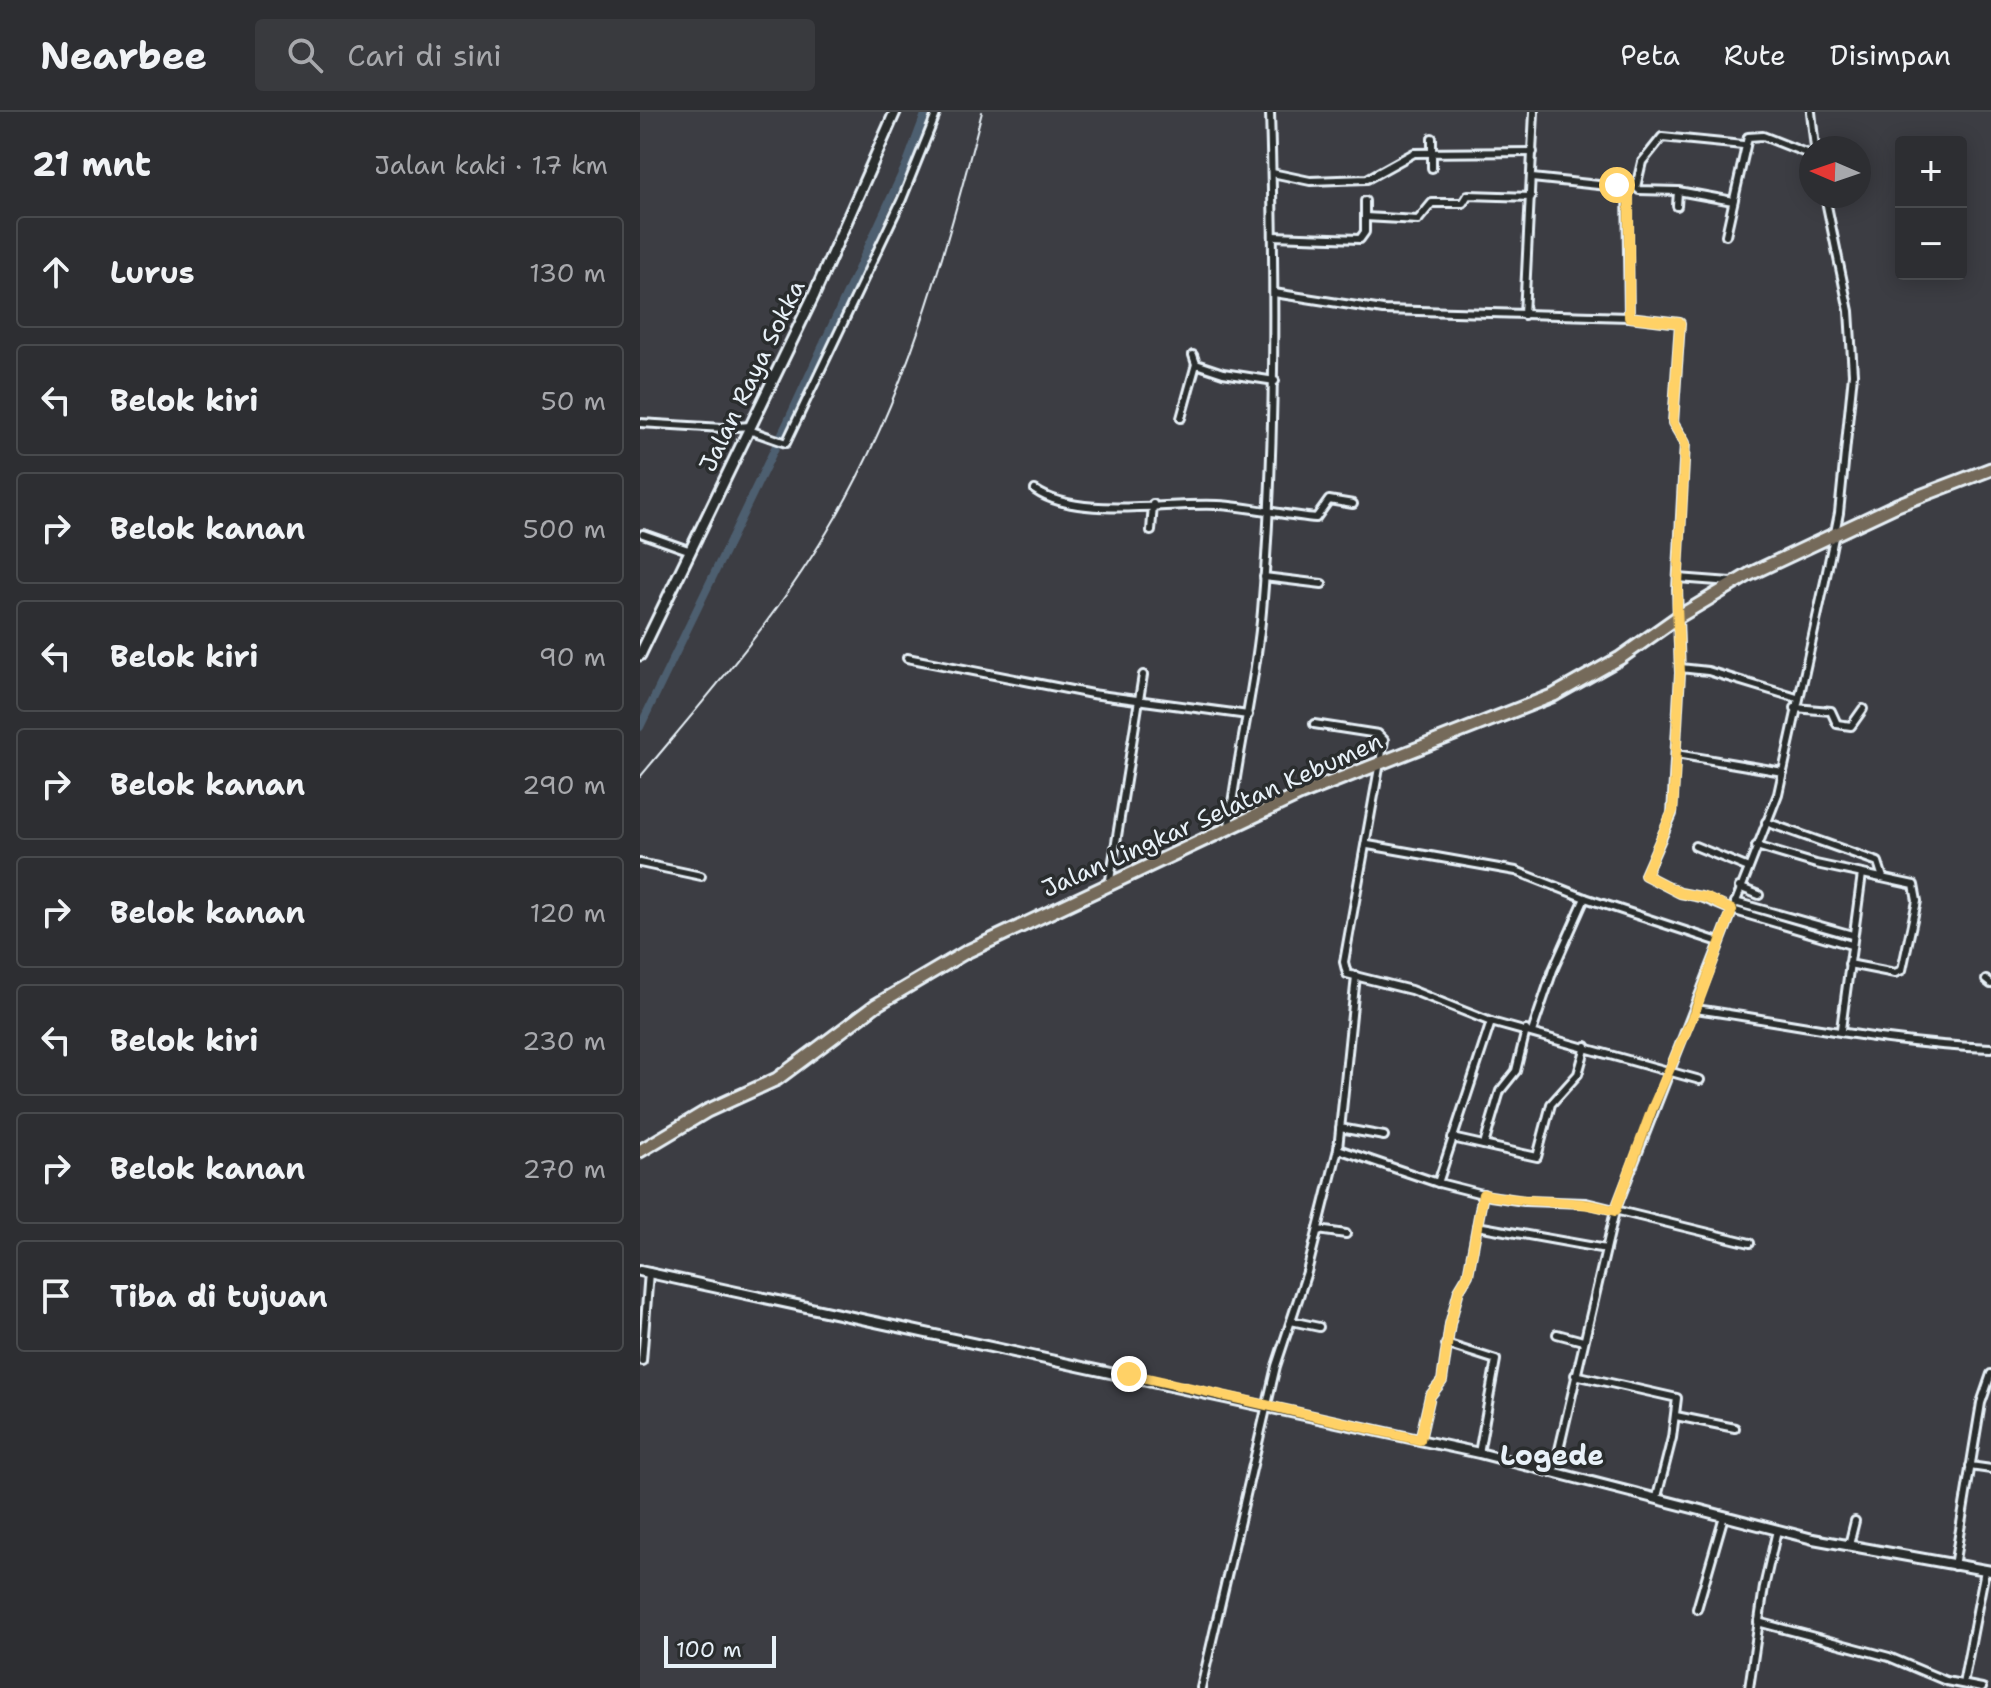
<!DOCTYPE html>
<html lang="id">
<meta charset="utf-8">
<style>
:root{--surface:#2d2e32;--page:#393a3e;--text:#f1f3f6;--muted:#a7a8ac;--line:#484a4d}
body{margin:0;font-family:"Shantell Sans",sans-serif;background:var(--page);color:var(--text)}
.controls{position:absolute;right:24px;top:24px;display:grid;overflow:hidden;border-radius:8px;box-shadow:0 4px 20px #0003}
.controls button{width:72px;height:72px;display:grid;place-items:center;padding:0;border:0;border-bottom:2px solid var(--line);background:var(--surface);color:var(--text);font:40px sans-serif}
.compass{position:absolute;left:1159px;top:24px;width:72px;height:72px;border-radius:50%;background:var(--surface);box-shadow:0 4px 20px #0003;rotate:272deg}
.scale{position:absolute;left:24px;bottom:20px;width:112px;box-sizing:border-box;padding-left:8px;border:4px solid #e8f1f8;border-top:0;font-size:22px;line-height:28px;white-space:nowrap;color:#e8f1f8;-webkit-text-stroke:6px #2a2d2e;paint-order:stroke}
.stop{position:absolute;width:24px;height:24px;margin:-18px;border:6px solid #ffd166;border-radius:50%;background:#fff}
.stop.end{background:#ffd166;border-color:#fff;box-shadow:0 2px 8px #0008}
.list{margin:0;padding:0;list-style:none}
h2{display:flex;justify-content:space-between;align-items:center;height:104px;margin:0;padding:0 32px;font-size:34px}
h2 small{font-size:26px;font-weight:400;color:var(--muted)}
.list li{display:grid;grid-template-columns:52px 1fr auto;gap:24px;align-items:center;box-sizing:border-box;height:112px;margin:0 16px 16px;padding:0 16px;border:2px solid var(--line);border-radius:8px}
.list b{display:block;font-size:30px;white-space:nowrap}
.list em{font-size:26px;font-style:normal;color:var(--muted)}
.icon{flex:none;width:44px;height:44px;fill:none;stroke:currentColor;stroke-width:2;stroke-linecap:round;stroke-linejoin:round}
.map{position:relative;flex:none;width:1351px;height:1576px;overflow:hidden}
header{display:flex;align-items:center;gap:48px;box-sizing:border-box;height:112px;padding:0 40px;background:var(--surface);border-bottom:2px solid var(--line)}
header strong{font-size:38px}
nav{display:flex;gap:44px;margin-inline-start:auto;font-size:28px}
.search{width:560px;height:72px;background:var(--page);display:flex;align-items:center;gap:20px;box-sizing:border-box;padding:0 28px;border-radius:8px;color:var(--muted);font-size:30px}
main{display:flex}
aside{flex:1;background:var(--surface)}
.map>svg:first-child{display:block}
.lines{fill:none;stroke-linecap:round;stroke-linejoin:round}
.canal{stroke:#4e5f6f;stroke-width:8}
.minor-casing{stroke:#e8f1f8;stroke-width:12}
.tertiary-casing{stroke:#e8f1f8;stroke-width:14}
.secondary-casing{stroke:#e8f1f8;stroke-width:15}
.trunk-casing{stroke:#e8f1f8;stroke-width:17}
.minor{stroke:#2a2d2e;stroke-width:6}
.tertiary{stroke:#2a2d2e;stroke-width:8}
.secondary{stroke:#2a2d2e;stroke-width:9}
.trunk{stroke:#746a5a;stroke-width:11}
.rail{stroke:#e8f1f8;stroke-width:2}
.route{stroke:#ffd166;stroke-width:10}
.labels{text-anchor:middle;stroke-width:7;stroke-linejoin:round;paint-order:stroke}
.street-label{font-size:24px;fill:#e8f1f8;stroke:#2a2d2e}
.quarter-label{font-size:28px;font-weight:bold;fill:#e8f1f8;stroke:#2a2d2e}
</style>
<header>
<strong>Nearbee</strong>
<div class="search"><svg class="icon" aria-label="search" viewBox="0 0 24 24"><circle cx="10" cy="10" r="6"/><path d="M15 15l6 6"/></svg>Cari di sini</div>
<nav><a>Peta</a><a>Rute</a><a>Disimpan</a></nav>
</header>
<main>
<aside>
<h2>21 mnt<small>Jalan kaki · 1.7 km</small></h2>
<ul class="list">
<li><svg class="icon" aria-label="ahead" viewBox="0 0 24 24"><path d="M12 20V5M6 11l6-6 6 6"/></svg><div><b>Lurus</b></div><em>130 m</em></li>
<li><svg class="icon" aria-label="left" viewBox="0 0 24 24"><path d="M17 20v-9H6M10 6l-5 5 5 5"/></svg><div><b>Belok kiri</b></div><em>50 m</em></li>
<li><svg class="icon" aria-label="right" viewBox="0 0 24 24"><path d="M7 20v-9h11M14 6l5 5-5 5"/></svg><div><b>Belok kanan</b></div><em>500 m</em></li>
<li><svg class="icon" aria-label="left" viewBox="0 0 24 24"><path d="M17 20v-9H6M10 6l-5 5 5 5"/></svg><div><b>Belok kiri</b></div><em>90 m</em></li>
<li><svg class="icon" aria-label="right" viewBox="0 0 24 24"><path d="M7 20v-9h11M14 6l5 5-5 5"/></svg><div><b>Belok kanan</b></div><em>290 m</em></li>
<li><svg class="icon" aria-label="right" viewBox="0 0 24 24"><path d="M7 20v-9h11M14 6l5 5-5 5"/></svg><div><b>Belok kanan</b></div><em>120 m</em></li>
<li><svg class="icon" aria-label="left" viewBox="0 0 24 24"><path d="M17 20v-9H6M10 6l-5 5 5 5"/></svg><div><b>Belok kiri</b></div><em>230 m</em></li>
<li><svg class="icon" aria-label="right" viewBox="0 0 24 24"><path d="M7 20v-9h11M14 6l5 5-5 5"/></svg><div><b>Belok kanan</b></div><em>270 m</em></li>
<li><svg class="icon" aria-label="arrive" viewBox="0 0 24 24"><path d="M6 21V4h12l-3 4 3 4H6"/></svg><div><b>Tiba di tujuan</b></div></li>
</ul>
</aside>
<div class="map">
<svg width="1351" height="1576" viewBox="0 0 1351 1576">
<rect width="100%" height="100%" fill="#3c3d43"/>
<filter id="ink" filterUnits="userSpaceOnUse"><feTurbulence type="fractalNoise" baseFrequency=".0125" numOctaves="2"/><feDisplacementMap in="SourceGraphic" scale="16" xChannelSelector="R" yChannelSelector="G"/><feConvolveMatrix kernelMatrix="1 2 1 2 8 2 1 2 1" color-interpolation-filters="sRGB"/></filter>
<g filter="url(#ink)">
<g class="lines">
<path class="canal" d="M 0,615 L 148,309 L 267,51 L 286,0"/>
<g class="minor-casing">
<g id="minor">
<path d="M 1171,0 L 1175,36"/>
<path d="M 792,26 L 792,56"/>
<path d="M 632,61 L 670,69 L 727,67 L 774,41 L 893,40"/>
<path d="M 1093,89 L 1038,79 L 999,78 L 996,75 L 1002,50 L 1022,25 L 1103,33"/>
<path d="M 1037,94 L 1038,79"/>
<path d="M 725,105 L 778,108 L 792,91 L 823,91 L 828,83 L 891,85"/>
<path d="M 1086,123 L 1108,25 L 1123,24 L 1171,43"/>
<path d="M 633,124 L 720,127 L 725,120 L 725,89"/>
<path d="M 634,181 L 743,198 L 989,205 L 987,76 L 892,66"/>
<path d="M 884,203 L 894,0"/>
<path d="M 989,205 L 1040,211 L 1033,311 L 1045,331 L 1037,477 L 1040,561 L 1032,702 L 1005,763 L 1040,781 L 1061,785 L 1092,798 L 1211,833"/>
<path d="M 553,243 L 556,252 L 583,261 L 635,269"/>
<path d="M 541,306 L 556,252"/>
<path d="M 0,311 L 83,316 L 110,314"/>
<path d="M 109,318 L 146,331 L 262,87 L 297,0"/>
<path d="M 395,378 C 438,408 527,390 578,393 C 611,395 644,403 676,406 L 689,388 L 713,392"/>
<path d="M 511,419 L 513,392"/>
<path d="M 3,422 L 51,439"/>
<path d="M 624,465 L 682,472"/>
<path d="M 1038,466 L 1091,470"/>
<path d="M 267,546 L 452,582 L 608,603"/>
<path d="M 1040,556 L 1068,559 L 1157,586"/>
<path d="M 1155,596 L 1191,599 L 1197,612 L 1211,614 L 1223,597"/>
<path d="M 674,612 L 738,622 L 744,628 L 704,850 L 707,862 L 771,878 L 851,910 L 1060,968"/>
<path d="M 1036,642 L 1143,660"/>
<path d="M 1126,710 L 1238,750 L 1243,766"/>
<path d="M 589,715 C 597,642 616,572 622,499 C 636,332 635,167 630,0"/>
<path d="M 728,733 L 876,759 L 945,786 L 913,858 L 892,920"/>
<path d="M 1055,734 L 1106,755"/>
<path d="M 1116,734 L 1176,752 L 1274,773 L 1277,789 L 1262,858 L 1255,861 L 1209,852"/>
<path d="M 0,751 L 61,764"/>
<path d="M 469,774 L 503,563"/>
<path d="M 1099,775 L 1119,783"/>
<path d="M 945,786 L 1079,830"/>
<path d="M 1095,790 L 1212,823"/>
<path d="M 1346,868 L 1351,872"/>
<path d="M 1056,897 C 1155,911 1252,933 1351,936"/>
<path d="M 1201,917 L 1222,762"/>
<path d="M 700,1016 L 744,1024"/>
<path d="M 812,1026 L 897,1045 L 911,992 L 938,962 L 946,934"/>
<path d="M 844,1033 L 860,979 L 876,959 L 886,918"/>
<path d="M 698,1037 L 795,1070 L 850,1084 L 884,1089 L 946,1091 L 1110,1131"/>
<path d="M 798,1071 L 851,910"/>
<path d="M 837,1114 L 966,1137"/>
<path d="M 678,1118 L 706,1122"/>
<path d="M 651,1209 L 679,1215"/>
<path d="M 917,1222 L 943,1229"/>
<path d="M 806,1232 L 856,1248 L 839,1341"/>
<path d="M 2,1249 L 9,1160"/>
<path d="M 935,1263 L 1037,1286 L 1032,1326 L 1017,1385"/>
<path d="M 1036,1304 L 1095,1316"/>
<path d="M 780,1328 L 790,1284 L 802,1269 L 810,1212 L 819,1178 L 828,1163 L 843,1082"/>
<path d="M 1330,1354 L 1351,1357"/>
<path d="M 914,1359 L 975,1099 L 1138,682 L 1185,469 L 1199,401 L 1213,262 L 1209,199 L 1185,84"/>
<path d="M 1209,1433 L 1215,1409"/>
<path d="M 1314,1454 L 1341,1291 L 1351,1262"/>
<path d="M 1057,1497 L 1084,1404"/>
<path d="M 1118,1510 L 1249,1545 L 1306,1569 L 1342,1576"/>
<path d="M 1323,1572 L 1345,1458"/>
<path d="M 561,1576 L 636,1254 L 667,1160 L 698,1037 L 716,864"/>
<path d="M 1109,1576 L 1124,1475 L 1137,1418"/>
</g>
</g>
<g class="tertiary-casing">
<path id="tertiary" d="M 0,1159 L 839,1341 L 1173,1427 L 1351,1459"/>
</g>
<g class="secondary-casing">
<path id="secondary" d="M 0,543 L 174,183 L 255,0"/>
</g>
<g class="trunk-casing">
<path id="trunk" d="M 0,1039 L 67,999 L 137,967 L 236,893 L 326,840 L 659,683 L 914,583 L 980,546 L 1038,505 L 1110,462 L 1257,393 L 1351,357"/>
</g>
<use href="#minor" class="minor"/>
<use href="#tertiary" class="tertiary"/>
<use href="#secondary" class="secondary"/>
<use href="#trunk" class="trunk"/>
<path class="rail" d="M 0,665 C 66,586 134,509 187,420 C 265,291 304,144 342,0"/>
</g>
</g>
<g class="lines" filter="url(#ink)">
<path class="route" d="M 489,1262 L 780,1328 L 790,1284 L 802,1269 L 810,1212 L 819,1178 L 828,1163 L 843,1082 C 887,1093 932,1085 975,1099 L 1012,997 L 1056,897 L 1092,798 L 1067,786 L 1040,781 L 1005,763 L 1033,698 L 1040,561 L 1037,493 L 1045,331 L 1033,311 L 1040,211 L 989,205 L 989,83 L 987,76 L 977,73"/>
</g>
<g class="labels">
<g class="street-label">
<text transform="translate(112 264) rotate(-64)" y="8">Jalan Raya Sokka</text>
<text transform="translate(572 703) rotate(-24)" y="8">Jalan Lingkar Selatan Kebumen</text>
</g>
<g class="quarter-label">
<text x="912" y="1353">Logede</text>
</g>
</g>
</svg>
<div class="controls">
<button>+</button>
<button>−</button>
</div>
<svg class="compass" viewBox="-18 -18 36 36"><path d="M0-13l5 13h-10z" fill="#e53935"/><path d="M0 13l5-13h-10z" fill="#a7a8ac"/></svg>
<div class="scale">100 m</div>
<div class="stop" style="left:977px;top:73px"></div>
<div class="stop end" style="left:489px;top:1262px"></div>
</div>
</main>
